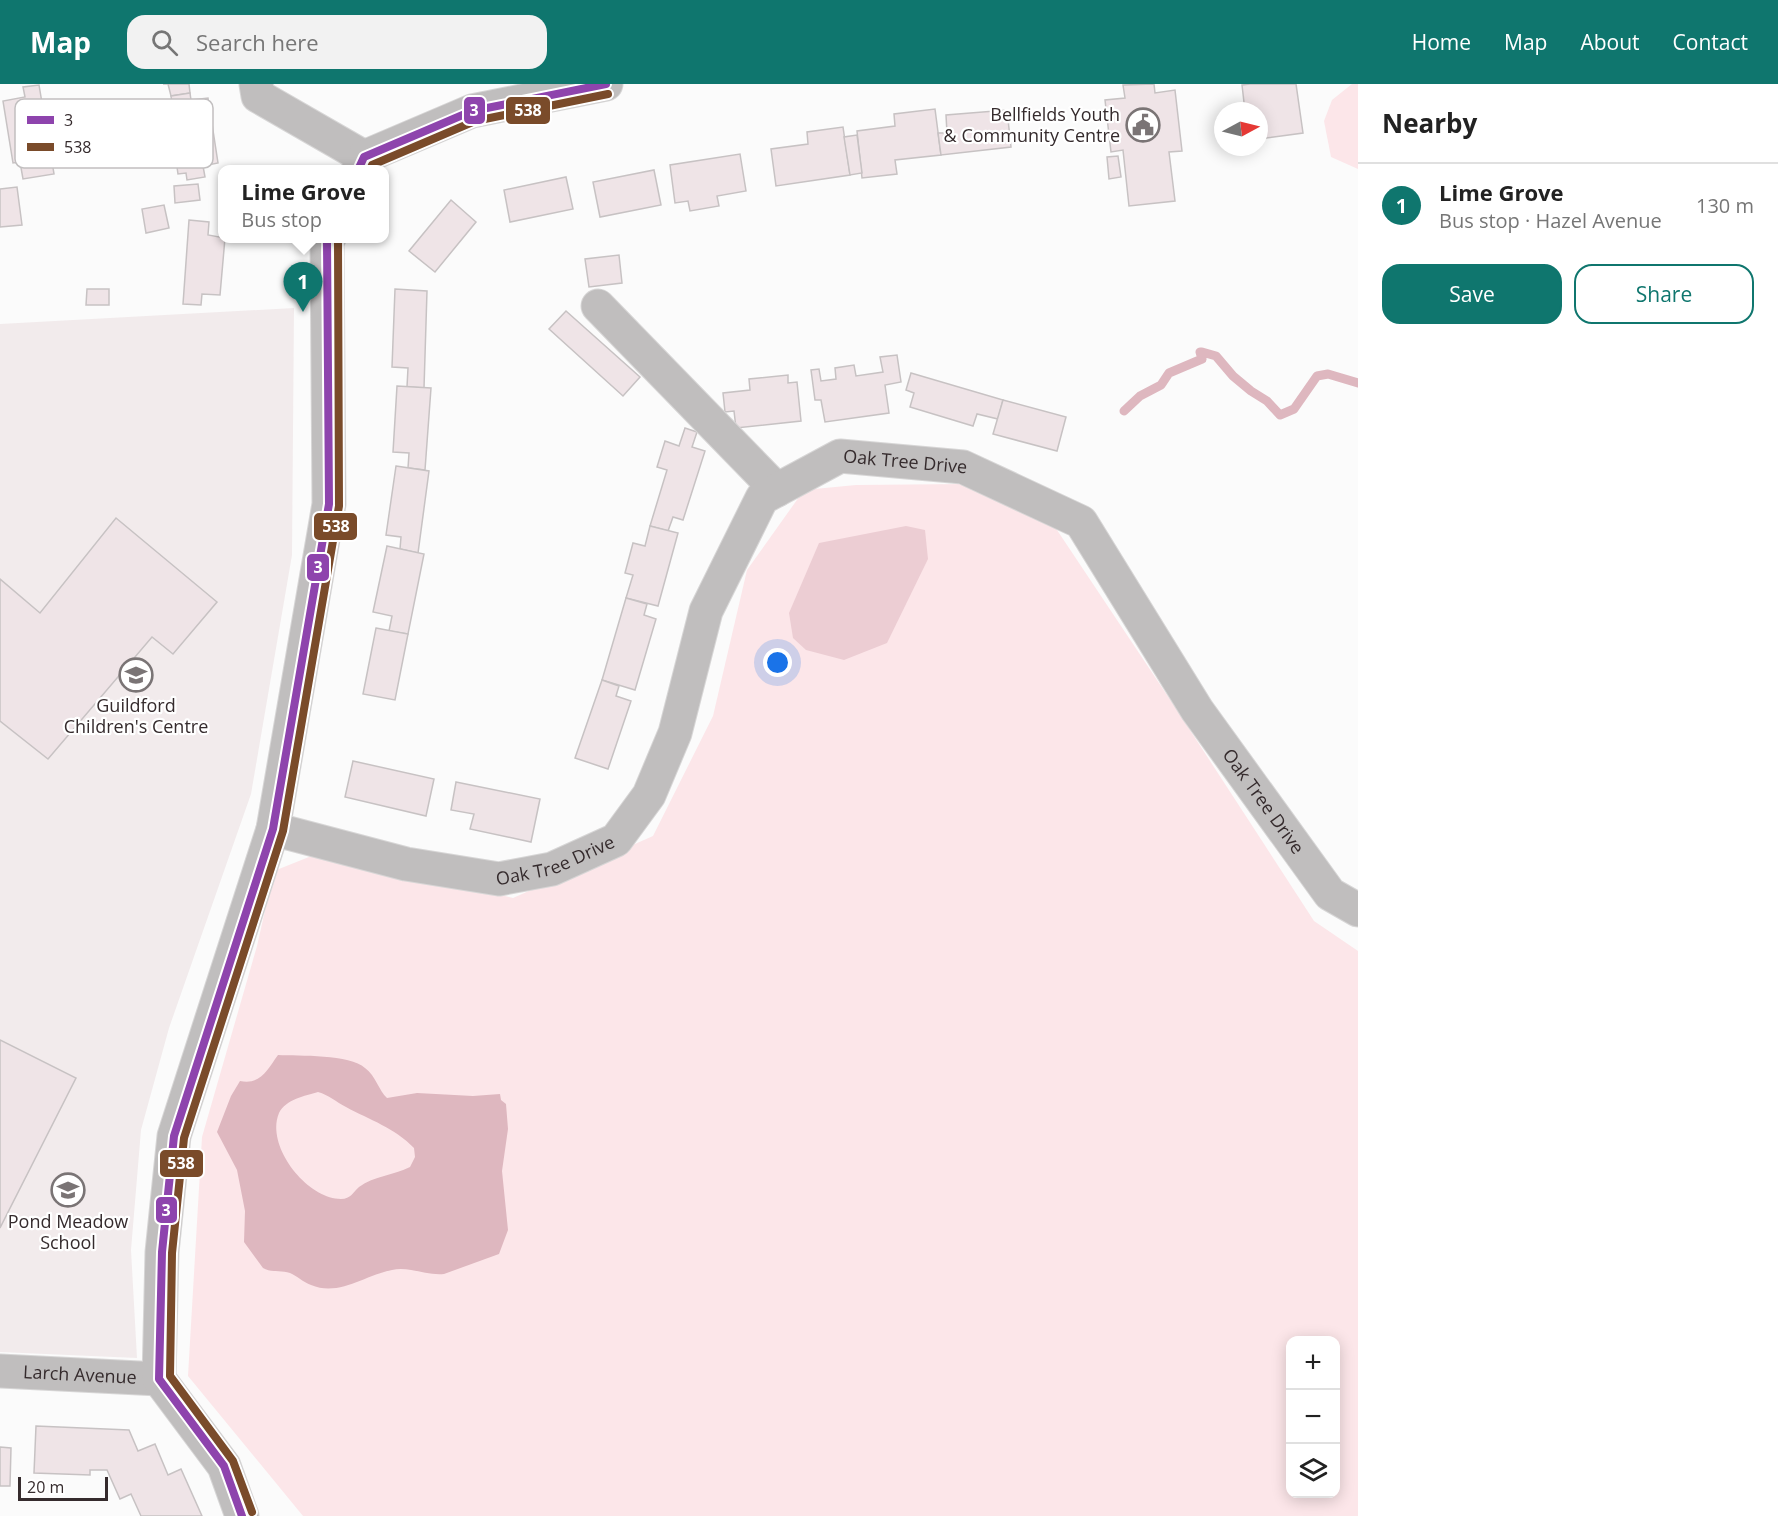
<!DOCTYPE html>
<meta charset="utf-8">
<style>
:root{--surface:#fff;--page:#f2f2f2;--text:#222;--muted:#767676;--line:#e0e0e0;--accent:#0f766e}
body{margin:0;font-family:"Open Sans",sans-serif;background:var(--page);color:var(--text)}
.controls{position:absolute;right:18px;bottom:18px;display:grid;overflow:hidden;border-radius:12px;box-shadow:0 3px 15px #0003}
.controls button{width:54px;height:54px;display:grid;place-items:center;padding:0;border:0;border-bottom:2px solid var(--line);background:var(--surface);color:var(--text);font:30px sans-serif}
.compass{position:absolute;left:1214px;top:18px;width:54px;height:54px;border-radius:50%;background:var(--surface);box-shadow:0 3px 15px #0003;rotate:83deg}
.scale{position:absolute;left:18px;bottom:15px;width:90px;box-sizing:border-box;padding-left:6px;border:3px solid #352b2d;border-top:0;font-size:16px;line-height:21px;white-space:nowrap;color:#352b2d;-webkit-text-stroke:4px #fff;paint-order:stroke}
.you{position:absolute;left:778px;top:579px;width:21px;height:21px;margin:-15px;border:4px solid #fff;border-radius:50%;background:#1a73e8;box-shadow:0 0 0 9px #1a73e833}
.badge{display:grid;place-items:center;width:39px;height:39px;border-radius:50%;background:var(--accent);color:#fff;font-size:20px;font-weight:700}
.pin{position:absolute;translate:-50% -50px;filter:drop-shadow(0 2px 3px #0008)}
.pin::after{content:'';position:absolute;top:32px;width:21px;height:18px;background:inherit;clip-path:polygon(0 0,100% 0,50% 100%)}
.popup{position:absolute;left:218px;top:81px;width:171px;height:78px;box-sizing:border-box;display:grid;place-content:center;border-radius:12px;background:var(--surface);filter:drop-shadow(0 2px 4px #0005);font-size:20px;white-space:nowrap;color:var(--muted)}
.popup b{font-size:22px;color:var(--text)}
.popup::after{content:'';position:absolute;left:50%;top:100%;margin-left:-12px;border:12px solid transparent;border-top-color:var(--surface)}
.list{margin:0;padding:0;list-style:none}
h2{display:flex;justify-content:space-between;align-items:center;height:78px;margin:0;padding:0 24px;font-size:26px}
h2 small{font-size:20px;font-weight:400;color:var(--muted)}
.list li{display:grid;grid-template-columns:39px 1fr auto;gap:18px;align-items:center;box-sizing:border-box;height:84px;padding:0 24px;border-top:2px solid var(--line)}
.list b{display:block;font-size:22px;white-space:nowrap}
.list p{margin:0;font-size:20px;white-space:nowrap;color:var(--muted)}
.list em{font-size:20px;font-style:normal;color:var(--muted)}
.actions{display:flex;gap:12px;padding:18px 24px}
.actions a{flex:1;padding:14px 0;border:2px solid var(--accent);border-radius:18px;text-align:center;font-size:21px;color:var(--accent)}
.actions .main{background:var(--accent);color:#fff}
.icon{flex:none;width:33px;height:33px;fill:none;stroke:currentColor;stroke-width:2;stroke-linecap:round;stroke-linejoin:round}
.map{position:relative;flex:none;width:1358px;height:1432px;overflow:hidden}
header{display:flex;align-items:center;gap:36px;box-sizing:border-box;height:84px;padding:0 30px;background:var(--accent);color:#fff}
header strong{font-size:28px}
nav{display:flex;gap:33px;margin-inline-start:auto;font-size:21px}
.search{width:420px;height:54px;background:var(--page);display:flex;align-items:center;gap:15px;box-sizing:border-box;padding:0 21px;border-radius:18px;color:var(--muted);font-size:22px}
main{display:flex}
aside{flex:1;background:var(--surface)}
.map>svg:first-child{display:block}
.built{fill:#f2ebec}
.green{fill:#fce6e9;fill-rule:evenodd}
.forest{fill:#eccdd3}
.water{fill:#deb7bf;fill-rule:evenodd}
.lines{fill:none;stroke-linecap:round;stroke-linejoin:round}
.stream{stroke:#deb7bf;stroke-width:9}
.building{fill:#efe4e7;stroke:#c7c2c3;stroke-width:1.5}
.minor-casing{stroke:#d7d6d6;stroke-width:35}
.minor{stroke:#c0bebe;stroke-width:33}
.bus-1-casing{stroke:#fff;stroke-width:12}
.bus-2-casing{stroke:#fff;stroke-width:12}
.bus-1{stroke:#8e44ad;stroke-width:8}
.bus-2{stroke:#7a4b2a;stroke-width:8}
.labels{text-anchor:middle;stroke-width:4.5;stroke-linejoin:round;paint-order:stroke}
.poi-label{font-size:18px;fill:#352b2d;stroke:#fff}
.street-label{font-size:18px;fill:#352b2d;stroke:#fff}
.key{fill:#fff;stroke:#c2bfc0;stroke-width:1.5}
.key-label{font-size:16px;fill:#352b2d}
.line-badge{stroke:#fff;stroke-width:2}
.badge-label{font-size:16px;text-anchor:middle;font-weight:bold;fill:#fff}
</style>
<header>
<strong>Map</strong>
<div class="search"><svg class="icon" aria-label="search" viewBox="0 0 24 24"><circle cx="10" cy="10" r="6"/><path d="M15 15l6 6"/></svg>Search here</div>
<nav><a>Home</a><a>Map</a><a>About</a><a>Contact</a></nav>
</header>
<main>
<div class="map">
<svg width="1358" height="1432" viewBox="0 0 1358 1432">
<rect width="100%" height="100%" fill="#fbfbfb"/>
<path class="built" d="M 294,224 L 292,471 L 251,710 L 169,944 L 141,1046 L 131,1166 L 137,1274 L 0,1268 L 0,240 Z"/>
<g class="green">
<path d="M 1352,0 L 1358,0 L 1358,85 L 1331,73 L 1324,37 L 1332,16 Z"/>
<path d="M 965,400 L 1055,443 L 1173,620 L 1314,837 L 1358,867 L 1358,1432 L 303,1432 L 188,1292 L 202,1053 L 257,862 L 274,787 L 324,767 L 513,814 L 653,752 L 713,632 L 747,486 L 804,406 L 856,401 ZM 1290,1256 L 1336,1256 L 1336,1410 L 1290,1410 Z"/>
</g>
<path class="forest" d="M 906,442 L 925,446 L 928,475 L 887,559 L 844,576 L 806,566 L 793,554 L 789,529 L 819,459 Z"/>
<path class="water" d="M 278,971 C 299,972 350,970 365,984 C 376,992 379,1007 387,1014 L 417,1009 L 473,1012 L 500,1010 L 501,1016 L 506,1020 L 508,1045 L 502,1087 L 508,1146 L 499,1170 L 444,1190 C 427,1192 409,1182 392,1186 C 365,1191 339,1213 311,1201 C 303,1198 297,1192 290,1189 C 281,1186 271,1189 263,1184 L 244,1158 L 245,1127 L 237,1086 L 217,1048 L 231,1012 L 240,997 C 261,1001 267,986 278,971 ZM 318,1008 C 329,1011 336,1018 346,1023 C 370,1036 395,1044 414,1064 L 415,1073 L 410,1083 C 394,1091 374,1092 359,1103 C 353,1108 351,1115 341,1115 C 307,1115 265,1062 279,1029 C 286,1015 305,1012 318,1008 Z"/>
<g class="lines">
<path class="stream" d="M 1124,327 L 1140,312 L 1161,301 L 1169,289 L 1202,275 L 1200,268 L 1202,268 L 1216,272 L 1233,292 L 1251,307 L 1267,317 L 1280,331 L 1294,325 L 1317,292 L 1328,290 L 1358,299"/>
</g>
<g class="building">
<path d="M 163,0 L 189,0 L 190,9 L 171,12 L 168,0 Z"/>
<path d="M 1154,0 L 1155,9 L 1175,6 L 1182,67 L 1169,68 L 1175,117 L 1129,122 L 1123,66 L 1111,68 L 1105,16 L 1125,14 L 1123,1 Z"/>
<path d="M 1250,0 L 1296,0 L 1303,49 L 1259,55 L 1259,27 L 1245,27 L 1242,1 Z"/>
<path d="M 39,1 L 54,90 L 23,95 L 20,78 L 13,79 L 3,17 L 25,13 L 23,3 Z"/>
<path d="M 190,9 L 191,16 L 208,14 L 218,79 L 203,82 L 205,93 L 187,96 L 186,89 L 178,90 L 169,27 L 173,26 L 171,12 Z"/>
<path d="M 935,25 L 941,71 L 895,76 L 897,90 L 862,94 L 857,47 L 895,42 L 894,30 Z"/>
<path d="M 1007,26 L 1011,63 L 941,71 L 938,49 L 947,49 L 946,31 Z"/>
<path d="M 1223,34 L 1223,60 L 1220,60 L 1217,35 Z"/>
<path d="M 843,43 L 850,91 L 776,102 L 771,65 L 808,60 L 807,48 Z"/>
<path d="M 857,51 L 862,89 L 850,91 L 844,53 Z"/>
<path d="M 740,70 L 746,107 L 717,112 L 719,122 L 690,127 L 688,117 L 675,119 L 670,81 Z"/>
<path d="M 1118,72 L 1121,93 L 1109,95 L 1107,73 Z"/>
<path d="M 654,86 L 661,121 L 600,133 L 593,98 Z"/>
<path d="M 566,93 L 573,125 L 510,138 L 504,106 Z"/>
<path d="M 198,100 L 200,116 L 175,119 L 174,102 Z"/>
<path d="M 17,103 L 22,141 L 0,143 L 0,105 Z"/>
<path d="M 451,116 L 476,138 L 435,188 L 409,167 Z"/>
<path d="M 164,121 L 169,144 L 146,149 L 142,125 Z"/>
<path d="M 189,136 L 209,138 L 208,151 L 225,154 L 220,211 L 202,210 L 201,221 L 183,220 Z"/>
<path d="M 619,171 L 622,199 L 589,203 L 585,175 Z"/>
<path d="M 87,205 L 109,205 L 109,221 L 86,221 Z"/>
<path d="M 395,205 L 427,207 L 424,304 L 407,303 L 408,284 L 392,283 Z"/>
<path d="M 566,227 L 640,293 L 623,312 L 549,245 Z"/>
<path d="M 897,271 L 901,298 L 885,301 L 889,329 L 825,338 L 821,316 L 815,316 L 811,286 L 819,285 L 821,297 L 836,295 L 835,284 L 854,281 L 856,292 L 883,288 L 880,273 Z"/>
<path d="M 911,289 L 1003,316 L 998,335 L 977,330 L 973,342 L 910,323 L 914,309 L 906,306 Z"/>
<path d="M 788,291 L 788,299 L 797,298 L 801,337 L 736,344 L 734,327 L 725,328 L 723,309 L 750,306 L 749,295 Z"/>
<path d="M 397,302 L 431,304 L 425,386 L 408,384 L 409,369 L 393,368 Z"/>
<path d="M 1003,316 L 1066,333 L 1057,367 L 993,350 Z"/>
<path d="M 685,344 L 697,348 L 692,363 L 705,367 L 683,436 L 673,433 L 668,447 L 650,442 L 667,386 L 657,383 L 665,357 L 679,362 Z"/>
<path d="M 396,382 L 429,387 L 418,469 L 400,465 L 401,453 L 386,451 Z"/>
<path d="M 116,434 L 217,518 L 173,570 L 152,553 L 48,675 L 0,637 L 0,495 L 40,529 Z"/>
<path d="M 650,442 L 678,449 L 658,522 L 626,514 L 633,491 L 625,489 L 633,459 L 645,462 Z"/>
<path d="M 387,462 L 424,470 L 408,550 L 389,547 L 392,532 L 373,528 Z"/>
<path d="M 626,514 L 647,520 L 644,531 L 656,535 L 635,606 L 602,596 Z"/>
<path d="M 376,544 L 408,550 L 395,616 L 363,610 Z"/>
<path d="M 602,596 L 619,602 L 616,612 L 631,617 L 608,685 L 575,674 Z"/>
<path d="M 353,677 L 434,695 L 426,732 L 345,713 Z"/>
<path d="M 456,698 L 540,715 L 531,758 L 470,745 L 474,730 L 451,726 Z"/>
<path d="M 0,956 L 76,994 L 0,1144 Z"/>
<path d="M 36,1342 L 129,1346 L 138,1367 L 155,1360 L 168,1391 L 181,1385 L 202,1432 L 141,1432 L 131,1410 L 120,1415 L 107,1386 L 90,1386 L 90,1391 L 34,1389 Z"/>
<path d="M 0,1363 L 11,1364 L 10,1402 L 0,1402 Z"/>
</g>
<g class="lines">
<g class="minor-casing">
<g id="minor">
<path d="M 256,0 L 258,12 L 364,73"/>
<path d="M 358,86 L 364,73 L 472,27 L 606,0"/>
<path d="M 598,222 L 777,406"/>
<path id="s1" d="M 273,745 L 406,780 L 499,795 L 552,785 L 616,756 L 649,711 L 675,649 L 706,527 L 762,414 L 840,372 L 963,383 L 1081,438 L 1197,626 L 1330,810 L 1358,826"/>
<path id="s2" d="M 0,1287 L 159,1295"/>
<path d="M 242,1432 L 224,1382 L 159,1295 L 162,1168 L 174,1052 L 273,745 L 329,420 L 327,158 L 329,154"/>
</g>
</g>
<use href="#minor" class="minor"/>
<g class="bus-1-casing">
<g id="bus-1">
<path d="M 358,86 L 364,73 L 472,27 L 606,0"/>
<path d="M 242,1432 L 224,1382 L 159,1295 L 162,1168 L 174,1052 L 273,745 L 329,420 L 327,158 L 329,154"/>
</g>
</g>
<g class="bus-2-casing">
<g id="bus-2">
<path d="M 370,86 L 372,81 L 475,37 L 608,10"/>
<path d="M 252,1428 L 233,1377 L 170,1292 L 172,1169 L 184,1054 L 283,747 L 339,422 L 338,159"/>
</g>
</g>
<use href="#bus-1" class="bus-1"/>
<use href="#bus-2" class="bus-2"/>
</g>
<defs>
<g id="civic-ring" transform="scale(1.725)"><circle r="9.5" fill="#fff" stroke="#7a7475" stroke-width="1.5"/><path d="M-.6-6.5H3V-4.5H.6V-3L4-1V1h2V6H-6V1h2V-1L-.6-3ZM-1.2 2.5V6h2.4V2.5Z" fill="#7a7475"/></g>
<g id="school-ring" transform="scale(1.725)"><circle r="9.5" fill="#fff" stroke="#7a7475" stroke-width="1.5"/><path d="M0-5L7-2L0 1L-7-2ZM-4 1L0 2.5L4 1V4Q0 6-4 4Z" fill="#7a7475"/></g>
</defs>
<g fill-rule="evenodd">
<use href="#civic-ring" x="1143" y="41"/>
<use href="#school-ring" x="136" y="591"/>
<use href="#school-ring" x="68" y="1106"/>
</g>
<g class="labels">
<g class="poi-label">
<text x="1120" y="37" text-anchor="end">Bellfields Youth<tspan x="1120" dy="21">&amp; Community Centre</tspan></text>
<text x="136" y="628">Guildford<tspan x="136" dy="21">Children's Centre</tspan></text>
<text x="68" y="1144">Pond Meadow<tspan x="68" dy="21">School</tspan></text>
</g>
<g class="street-label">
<text dy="6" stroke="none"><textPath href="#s1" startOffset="885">Oak Tree Drive</textPath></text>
<text dy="6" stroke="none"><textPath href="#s1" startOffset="1407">Oak Tree Drive</textPath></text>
<text dy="6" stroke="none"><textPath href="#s1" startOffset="291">Oak Tree Drive</textPath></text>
<text dy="6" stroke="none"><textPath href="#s2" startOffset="80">Larch Avenue</textPath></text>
</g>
</g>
<rect x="15" y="15" width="198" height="69" rx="9" class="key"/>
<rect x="27" y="32" width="27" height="8" fill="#8e44ad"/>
<rect x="27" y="59" width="27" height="8" fill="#7a4b2a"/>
<g class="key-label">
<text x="64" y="42">3</text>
<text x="64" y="69">538</text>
</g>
<g class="line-badge">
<rect x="505" y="12" width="46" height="29" rx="6" fill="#7a4b2a"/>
<rect x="463" y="12" width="23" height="29" rx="6" fill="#8e44ad"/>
<rect x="313" y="428" width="45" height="29" rx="6" fill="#7a4b2a"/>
<rect x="306" y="469" width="24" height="29" rx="6" fill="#8e44ad"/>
<rect x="159" y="1065" width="45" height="29" rx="6" fill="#7a4b2a"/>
<rect x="155" y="1112" width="23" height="28" rx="6" fill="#8e44ad"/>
</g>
<g class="badge-label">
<text x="528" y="32">538</text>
<text x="474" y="32">3</text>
<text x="336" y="448">538</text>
<text x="318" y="489">3</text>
<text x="181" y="1085">538</text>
<text x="166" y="1132">3</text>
</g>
</svg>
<div class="controls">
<button>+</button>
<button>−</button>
<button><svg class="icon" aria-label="layers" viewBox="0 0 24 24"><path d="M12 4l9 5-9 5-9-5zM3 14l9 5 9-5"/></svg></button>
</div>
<svg class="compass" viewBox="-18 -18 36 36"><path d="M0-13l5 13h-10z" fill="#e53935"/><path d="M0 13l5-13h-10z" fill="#767676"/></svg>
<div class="scale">20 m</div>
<div class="you"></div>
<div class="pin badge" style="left:303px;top:228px">1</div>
<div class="popup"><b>Lime Grove</b>Bus stop</div>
</div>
<aside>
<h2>Nearby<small></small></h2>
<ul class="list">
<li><span class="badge">1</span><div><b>Lime Grove</b><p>Bus stop · Hazel Avenue</p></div><em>130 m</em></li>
</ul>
<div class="actions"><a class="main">Save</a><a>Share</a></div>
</aside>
</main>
